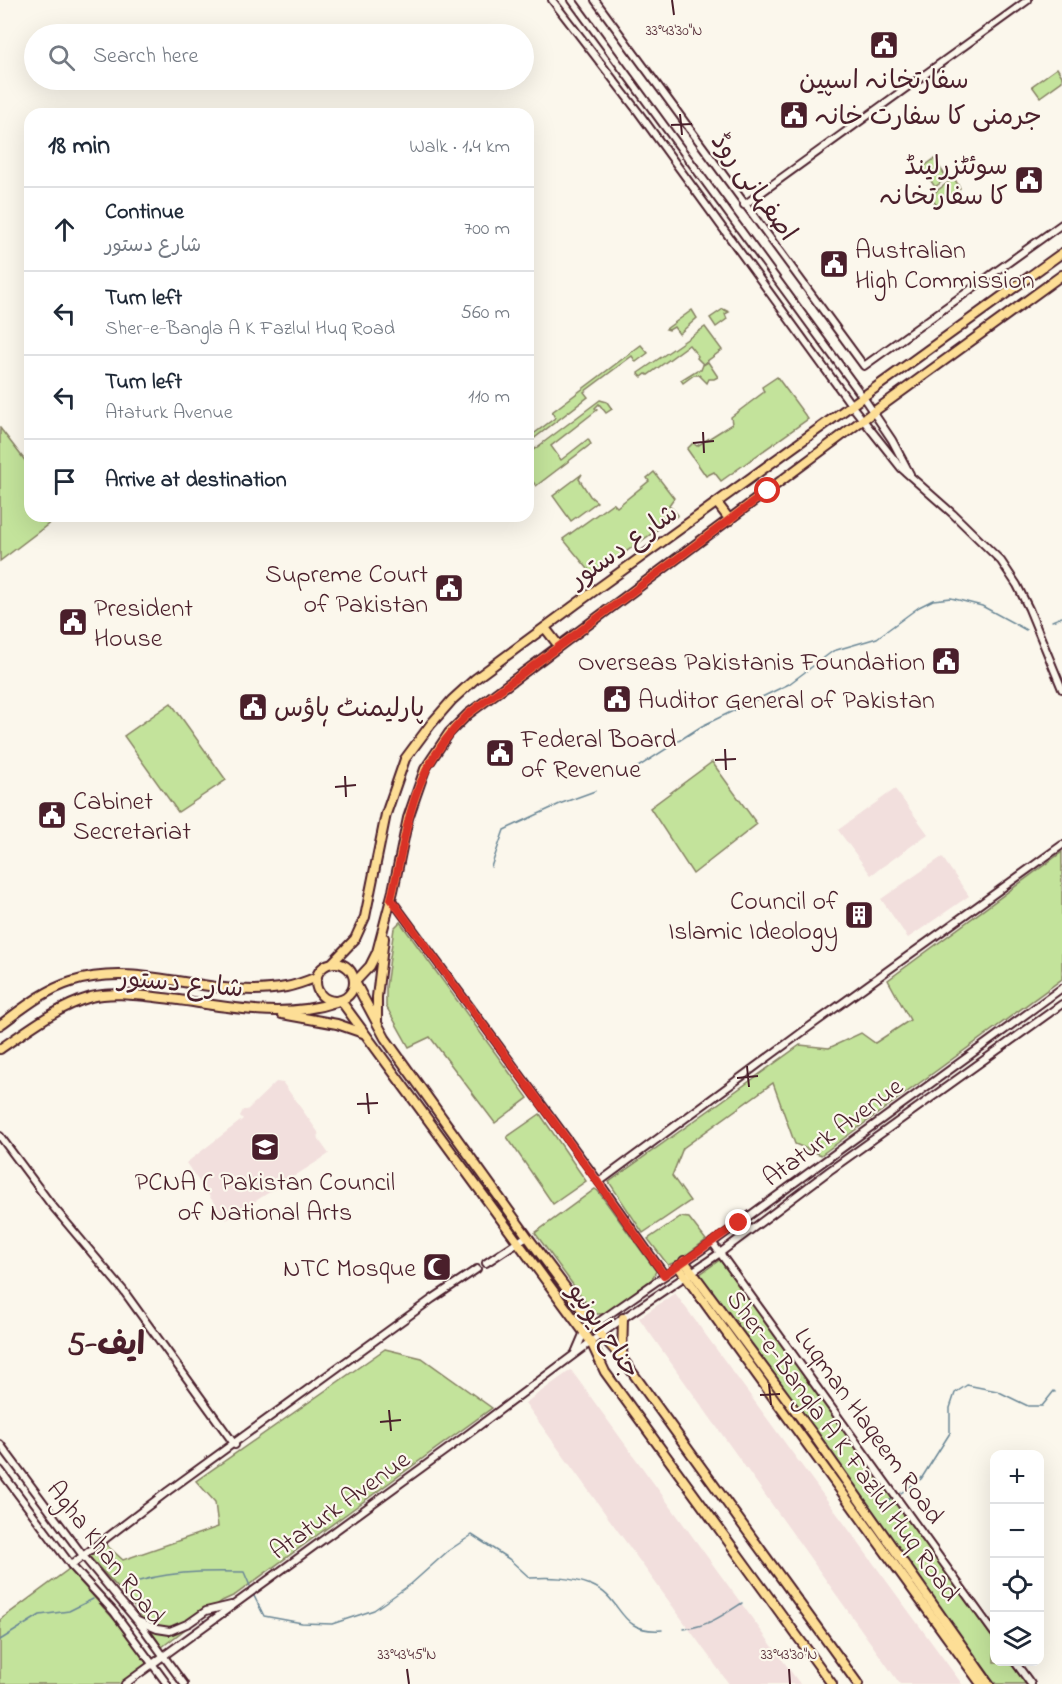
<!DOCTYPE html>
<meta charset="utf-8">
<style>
:root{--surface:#fff;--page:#f2f2f3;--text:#1f2937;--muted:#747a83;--line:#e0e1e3}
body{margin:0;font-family:"Indie Flower","Playpen Sans Arabic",sans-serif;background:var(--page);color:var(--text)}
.controls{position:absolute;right:18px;bottom:18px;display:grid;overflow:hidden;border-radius:12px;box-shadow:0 6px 24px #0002}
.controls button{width:54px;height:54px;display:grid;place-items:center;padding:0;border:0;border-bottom:2px solid var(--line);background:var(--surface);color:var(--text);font:30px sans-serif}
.stop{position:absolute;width:18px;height:18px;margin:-14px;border:4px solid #d93025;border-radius:50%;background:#fff}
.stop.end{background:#d93025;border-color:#fff;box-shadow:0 2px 6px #0008}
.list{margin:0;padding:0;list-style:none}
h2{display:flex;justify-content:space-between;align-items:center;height:78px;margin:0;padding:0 24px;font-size:26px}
h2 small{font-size:20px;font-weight:400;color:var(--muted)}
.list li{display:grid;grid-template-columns:39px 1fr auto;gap:18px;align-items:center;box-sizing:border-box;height:84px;padding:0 24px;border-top:2px solid var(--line)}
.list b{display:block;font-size:22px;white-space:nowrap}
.list p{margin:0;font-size:20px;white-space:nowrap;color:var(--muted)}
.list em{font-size:20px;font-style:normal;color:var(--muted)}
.icon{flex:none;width:33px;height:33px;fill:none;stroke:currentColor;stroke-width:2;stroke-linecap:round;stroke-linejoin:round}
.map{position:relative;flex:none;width:1062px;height:1684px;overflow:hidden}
.search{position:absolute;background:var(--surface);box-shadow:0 6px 24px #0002;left:24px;top:24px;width:510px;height:66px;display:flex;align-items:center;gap:15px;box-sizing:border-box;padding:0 21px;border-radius:33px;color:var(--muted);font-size:22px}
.panel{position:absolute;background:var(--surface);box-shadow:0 6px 24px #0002;left:24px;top:108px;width:510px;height:414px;border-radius:18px}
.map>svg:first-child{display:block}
.built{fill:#f2dfdd}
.green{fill:#c3e39b;stroke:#868163;stroke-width:1.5}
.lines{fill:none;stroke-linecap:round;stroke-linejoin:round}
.stream{stroke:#6a8796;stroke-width:1.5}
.minor-casing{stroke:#4a1f2b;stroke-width:10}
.major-casing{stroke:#4a1f2b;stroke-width:12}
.minor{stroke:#fbf7ec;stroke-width:6}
.major{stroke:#fdde96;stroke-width:8}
.route{stroke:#d93025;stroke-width:8}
.ticks{fill:none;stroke:#4a1f2b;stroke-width:2}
.labels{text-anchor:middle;stroke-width:4.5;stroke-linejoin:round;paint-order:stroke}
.poi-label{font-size:26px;fill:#4a1f2b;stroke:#fbf7ec;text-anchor:start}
.street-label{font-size:26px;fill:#4a1f2b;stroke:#fbf7ec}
.district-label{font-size:32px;font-weight:bold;fill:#4a1f2b;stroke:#fbf7ec}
.ticks-label{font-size:15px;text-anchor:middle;fill:#4a1f2b;stroke:#fbf7ec;stroke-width:4.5;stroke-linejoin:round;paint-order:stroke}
</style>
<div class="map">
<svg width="1062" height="1684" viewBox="0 0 1062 1684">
<rect width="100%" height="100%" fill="#fbf7ec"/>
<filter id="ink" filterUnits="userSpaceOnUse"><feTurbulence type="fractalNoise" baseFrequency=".0167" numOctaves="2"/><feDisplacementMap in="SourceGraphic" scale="12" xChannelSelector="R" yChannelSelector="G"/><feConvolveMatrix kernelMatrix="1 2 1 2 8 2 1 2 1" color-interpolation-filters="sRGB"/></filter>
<g filter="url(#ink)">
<g class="built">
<path d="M 895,789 L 928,834 L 871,875 L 838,830 Z"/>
<path d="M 942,857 L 969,896 L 908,938 L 881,899 Z"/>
<path d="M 276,1082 L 283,1083 L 318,1132 L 319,1140 L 329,1154 L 226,1220 L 186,1163 L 243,1119 L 240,1116 L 243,1110 L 247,1110 Z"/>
<path d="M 675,1293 L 962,1684 L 900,1684 L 639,1318 Z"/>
<path d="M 571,1370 L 800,1684 L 729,1684 L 525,1403 Z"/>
</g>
<g class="green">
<path d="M 1057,68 L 1062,76 L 1062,81 L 1040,97 L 1032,86 Z"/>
<path d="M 934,159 L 947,178 L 935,187 L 922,168 Z"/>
<path d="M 954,178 L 960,188 L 937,206 L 930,196 Z"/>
<path d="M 723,309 L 729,312 L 725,314 L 727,319 L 716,327 L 710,318 Z"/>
<path d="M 692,310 L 697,318 L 679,334 L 674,327 L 669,330 L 666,329 Z"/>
<path d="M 705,327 L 722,350 L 703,364 L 697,358 L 698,356 L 689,345 L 648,375 L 646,374 L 642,377 L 638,373 Z"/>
<path d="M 641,345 L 648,353 L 636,362 L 632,356 L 584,392 L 588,397 L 528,443 L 528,430 L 532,435 L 555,418 L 552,412 Z"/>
<path d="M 708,362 L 718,377 L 714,379 L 709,379 L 707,383 L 699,375 L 694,375 L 683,383 L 681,380 L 697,370 L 701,370 L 703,365 Z"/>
<path d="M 777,377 L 808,419 L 721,481 L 714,472 L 706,476 L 687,449 L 693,443 L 697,446 L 732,424 L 731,417 L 764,392 L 762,387 Z"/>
<path d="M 600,400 L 607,402 L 612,409 L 606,413 L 599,404 L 595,408 L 597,410 L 551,446 L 561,460 L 588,439 L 591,444 L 536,486 L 528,475 L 528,454 Z"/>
<path d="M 0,428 L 30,467 L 30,516 L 59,516 L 0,561 Z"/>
<path d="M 654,472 L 674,498 L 669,505 L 678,515 L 593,575 L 563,539 L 613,503 L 617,507 L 649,481 L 647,478 Z"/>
<path d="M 582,474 L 579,479 L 590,496 L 597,502 L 571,521 L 553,496 Z"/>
<path d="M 171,703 L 226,780 L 178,812 L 124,736 Z"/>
<path d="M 712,762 L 757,824 L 693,874 L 650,808 Z"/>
<path d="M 1062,852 L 1062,979 L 821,1155 L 795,1144 L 773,1083 L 683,1148 L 672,1176 L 690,1201 L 643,1233 L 609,1182 L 800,1045 L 829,1048 L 861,1033 L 875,1043 L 910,1020 L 888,980 Z"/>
<path d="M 400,922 L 528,1098 L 495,1123 L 430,1037 L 409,1047 L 386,1006 L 386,987 L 394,928 Z"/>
<path d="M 540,1114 L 586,1181 L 553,1204 L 507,1137 Z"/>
<path d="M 595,1189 L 598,1191 L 656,1271 L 652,1279 L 605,1314 L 596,1314 L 590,1308 L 535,1233 Z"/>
<path d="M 680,1217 L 689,1218 L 706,1240 L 678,1261 L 668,1265 L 648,1239 Z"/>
<path d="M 721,1259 L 994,1640 L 994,1662 L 1010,1662 L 1026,1684 L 996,1684 L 696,1277 Z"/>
<path d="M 385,1349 L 422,1358 L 492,1408 L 235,1595 L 222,1601 L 162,1647 L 131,1602 L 88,1555 L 104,1543 L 123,1560 L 218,1527 L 215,1502 L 196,1481 Z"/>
<path d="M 69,1569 L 119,1625 L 148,1665 L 121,1684 L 0,1684 L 0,1620 Z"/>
</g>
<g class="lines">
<g class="stream">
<path d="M 1052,621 L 1062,617"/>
<path d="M 627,774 L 702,726 L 789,684 L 833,651 L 877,638 L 919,607 L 933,600 L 951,598 L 982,606 L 1026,630"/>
<path d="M 491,867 L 504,830 L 562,803 L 595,791"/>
<path d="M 901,1493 L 921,1479 L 950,1433 L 950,1408 L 955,1393 L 967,1385 L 997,1391 L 1028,1406 L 1042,1406 L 1054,1391 L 1055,1392"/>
<path d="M 880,1507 L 893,1498"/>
<path d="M 124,1586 C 163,1571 203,1571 244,1572 L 250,1586"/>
<path d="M 254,1596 L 264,1616 L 302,1623 L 332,1624 L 374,1610 L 411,1584 L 448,1551 L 472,1535 L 509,1559 L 530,1578 C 550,1577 571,1577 591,1585 C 624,1598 617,1634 662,1630"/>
<path d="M 684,1629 C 708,1626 722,1616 742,1603"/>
<path d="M 0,1640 L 40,1615 L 69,1611 L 93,1599"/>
</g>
<g class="minor-casing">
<g id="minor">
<path d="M 552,0 L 639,113 L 852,406 L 901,468 L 953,514 L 1001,561 L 1017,585 L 1029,609 L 1062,689"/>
<path d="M 572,0 L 863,397 L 892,440 L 910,474"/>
<path d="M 595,0 L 864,366 L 1062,224"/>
<path d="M 744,205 L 1028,0"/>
<path d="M 391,899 L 599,1182 L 664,1274"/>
<path d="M 0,1136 L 50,1203 L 123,1290 L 235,1445"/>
<path d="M 599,1182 L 805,1030 L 1062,845"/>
<path d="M 712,1242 L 994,1633"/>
<path d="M 486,1263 L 527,1236"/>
<path d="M 575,1353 L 584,1332 L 716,1240 L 1062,988"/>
<path d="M 0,1444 L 84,1557 L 143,1628 L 184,1684"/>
<path d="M 0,1470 L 71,1565 L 114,1612 L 167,1684"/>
<path d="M 71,1565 L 168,1491 L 432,1299 L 477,1269"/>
<path d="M 138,1621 L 157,1629 L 170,1631 L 189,1623 L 206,1611 L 231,1605"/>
<path d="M 1015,1662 L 1031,1684"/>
<path d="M 125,1684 L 464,1437 L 619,1321 L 720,1253 L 829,1171 L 1062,1004"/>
</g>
</g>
<g class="major-casing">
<g id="major">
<path d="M 717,503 L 730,520"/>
<path d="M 545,628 L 559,646"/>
<circle cx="335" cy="982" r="19"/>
<path d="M 332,963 L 355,939 L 365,917 L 386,814 L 405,759 L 431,724 L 452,700 L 475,679 L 583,599 L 1062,253"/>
<path d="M 355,982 L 370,966 L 377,952 L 393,891 L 408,818 L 425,769 L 449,733 L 468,714 L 872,413 L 1062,275"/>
<path d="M 355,982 L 385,1038 L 527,1236 L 601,1335 L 622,1358 L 858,1684"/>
<path d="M 341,1001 L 591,1342 L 605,1372 L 832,1684"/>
<path d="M 282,1014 L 337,1024 L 363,1033"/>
<path d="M 377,1021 L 377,997 L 384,938"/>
<path d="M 0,1025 C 22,1009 45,990 71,982 C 142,959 215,1001 286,987 C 297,985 307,981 317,977"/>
<path d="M 0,1049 C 29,1029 57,1007 91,997 C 111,992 135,995 155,997 C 214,1003 277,1022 336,1002"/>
<path d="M 684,1261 L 812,1433 L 989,1684"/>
<path d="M 678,1266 L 981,1684"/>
<path d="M 622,1358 L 623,1318"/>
</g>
</g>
<use href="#minor" class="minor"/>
<use href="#major" class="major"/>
</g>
</g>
<g class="lines" filter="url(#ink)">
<path class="route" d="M 739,1223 L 664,1275 C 575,1148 482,1024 391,899 C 410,822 408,774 468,714 L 768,491"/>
</g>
<path class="ticks" d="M 672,0 L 674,15M 680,114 L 682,135M 671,125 L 692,124M 703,432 L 704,453M 693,443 L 714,441M 725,749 L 726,770M 715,760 L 736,759M 345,776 L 346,797M 335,787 L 356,785M 747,1066 L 749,1087M 737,1078 L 758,1076M 367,1093 L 369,1114M 357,1104 L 378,1103M 769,1384 L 771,1405M 760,1395 L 780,1394M 389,1410 L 391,1431M 380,1422 L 401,1420M 407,1669 L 409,1684M 789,1669 L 790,1684"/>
<defs>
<g id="civic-square" transform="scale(1.5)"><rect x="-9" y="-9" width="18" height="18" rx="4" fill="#4a1f2b" stroke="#fbf7ec"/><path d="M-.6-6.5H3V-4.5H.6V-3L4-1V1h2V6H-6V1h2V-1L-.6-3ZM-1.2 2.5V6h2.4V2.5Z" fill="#fff"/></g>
<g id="building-square" transform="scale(1.5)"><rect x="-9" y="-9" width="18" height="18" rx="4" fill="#4a1f2b" stroke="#fbf7ec"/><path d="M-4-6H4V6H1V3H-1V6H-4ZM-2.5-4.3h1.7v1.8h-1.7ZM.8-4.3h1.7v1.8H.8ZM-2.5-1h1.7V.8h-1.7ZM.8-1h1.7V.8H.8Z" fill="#fff"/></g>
<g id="university-square" transform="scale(1.5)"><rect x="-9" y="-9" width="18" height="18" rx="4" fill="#4a1f2b" stroke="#fbf7ec"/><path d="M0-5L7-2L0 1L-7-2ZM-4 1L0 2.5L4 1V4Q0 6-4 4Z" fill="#fff"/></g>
<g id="mosque-square" transform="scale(1.5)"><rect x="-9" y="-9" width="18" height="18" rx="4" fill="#4a1f2b" stroke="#fbf7ec"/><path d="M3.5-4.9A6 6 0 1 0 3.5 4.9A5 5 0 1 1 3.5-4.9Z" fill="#fff"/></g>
</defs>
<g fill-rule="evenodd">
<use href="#civic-square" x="884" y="45"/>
<use href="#civic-square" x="794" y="115"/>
<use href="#civic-square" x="1029" y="180"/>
<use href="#civic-square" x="834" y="264"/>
<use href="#civic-square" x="449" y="588"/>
<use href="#civic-square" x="73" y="622"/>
<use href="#civic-square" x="946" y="661"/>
<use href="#civic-square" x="617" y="699"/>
<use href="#civic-square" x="253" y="707"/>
<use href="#civic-square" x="500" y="753"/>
<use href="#civic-square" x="52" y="815"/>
<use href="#building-square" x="859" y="915"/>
<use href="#university-square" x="265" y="1147"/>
<use href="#mosque-square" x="437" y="1267"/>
</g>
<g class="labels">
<g class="poi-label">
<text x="884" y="88" text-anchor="middle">سفارتخانہ اسپین</text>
<text x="815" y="124">جرمنی کا سفارت خانہ</text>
<text x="1008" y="174" text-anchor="end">سوئٹزرلینڈ<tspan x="1008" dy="30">کا سفارتخانہ</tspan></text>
<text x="855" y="258">Australian<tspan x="855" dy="30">High Commission</tspan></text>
<text x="428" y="582" text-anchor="end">Supreme Court<tspan x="428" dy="30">of Pakistan</tspan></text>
<text x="94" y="616">President<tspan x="94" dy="30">House</tspan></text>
<text x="925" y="670" text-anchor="end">Overseas Pakistanis Foundation</text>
<text x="638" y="708">Auditor General of Pakistan</text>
<text x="274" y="716">پارلیمنٹ ہاؤس</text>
<text x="521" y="747">Federal Board<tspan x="521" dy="30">of Revenue</tspan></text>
<text x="73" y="809">Cabinet<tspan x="73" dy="30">Secretariat</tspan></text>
<text x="838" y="909" text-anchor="end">Council of<tspan x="838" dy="30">Islamic Ideology</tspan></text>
<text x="265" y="1190" text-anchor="middle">PCNA ( Pakistan Council<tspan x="265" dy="30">of National Arts</tspan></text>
<text x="416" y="1276" text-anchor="end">NTC Mosque</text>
</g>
<g class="street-label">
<text transform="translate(755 186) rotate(54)" y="9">اصفہانی روڈ</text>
<text transform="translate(623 545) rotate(-35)" y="9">شارع دستور</text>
<text transform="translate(181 982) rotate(5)" y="9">شارع دستور</text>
<text transform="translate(832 1131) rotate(-36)" y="9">Ataturk Avenue</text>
<text transform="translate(605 1330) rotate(56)" y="9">جناح ایونیو</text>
<text transform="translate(870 1425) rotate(54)" y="9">Luqman Haqeem Road</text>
<text transform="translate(844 1445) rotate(54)" y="9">Sher-e-Bangla A K Fazlul Huq Road</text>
<text transform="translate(339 1504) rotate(-36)" y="9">Ataturk Avenue</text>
<text transform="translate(107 1552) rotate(52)" y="9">Agha Khan Road</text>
</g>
<g class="district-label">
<text x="106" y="1354">ایف-5</text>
</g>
</g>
<g class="ticks-label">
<text x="674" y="35">33°43'30"N</text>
<text x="407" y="1659">33°43'45"N</text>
<text x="789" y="1659">33°43'30"N</text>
</g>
</svg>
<div class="controls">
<button>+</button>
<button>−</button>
<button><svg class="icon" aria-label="locate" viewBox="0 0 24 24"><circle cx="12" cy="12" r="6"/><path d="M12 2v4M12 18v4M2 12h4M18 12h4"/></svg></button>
<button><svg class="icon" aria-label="layers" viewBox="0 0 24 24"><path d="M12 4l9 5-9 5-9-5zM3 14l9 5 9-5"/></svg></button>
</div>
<div class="stop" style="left:768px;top:491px"></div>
<div class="stop end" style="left:739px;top:1223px"></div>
<div class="search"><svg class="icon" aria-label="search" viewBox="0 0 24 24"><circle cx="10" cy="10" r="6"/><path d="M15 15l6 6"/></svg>Search here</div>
<section class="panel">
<h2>18 min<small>Walk · 1.4 km</small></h2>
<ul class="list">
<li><svg class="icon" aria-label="ahead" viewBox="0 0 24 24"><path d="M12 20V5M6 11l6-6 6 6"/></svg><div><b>Continue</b><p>شارع دستور</p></div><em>700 m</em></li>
<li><svg class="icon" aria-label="left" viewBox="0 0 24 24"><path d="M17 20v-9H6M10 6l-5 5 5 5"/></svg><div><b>Turn left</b><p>Sher-e-Bangla A K Fazlul Huq Road</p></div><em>560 m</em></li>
<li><svg class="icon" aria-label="left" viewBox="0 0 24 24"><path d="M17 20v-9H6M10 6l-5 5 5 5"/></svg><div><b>Turn left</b><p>Ataturk Avenue</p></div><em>110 m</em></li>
<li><svg class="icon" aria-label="arrive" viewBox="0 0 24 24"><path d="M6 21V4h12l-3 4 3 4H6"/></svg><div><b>Arrive at destination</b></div></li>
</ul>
</section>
</div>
